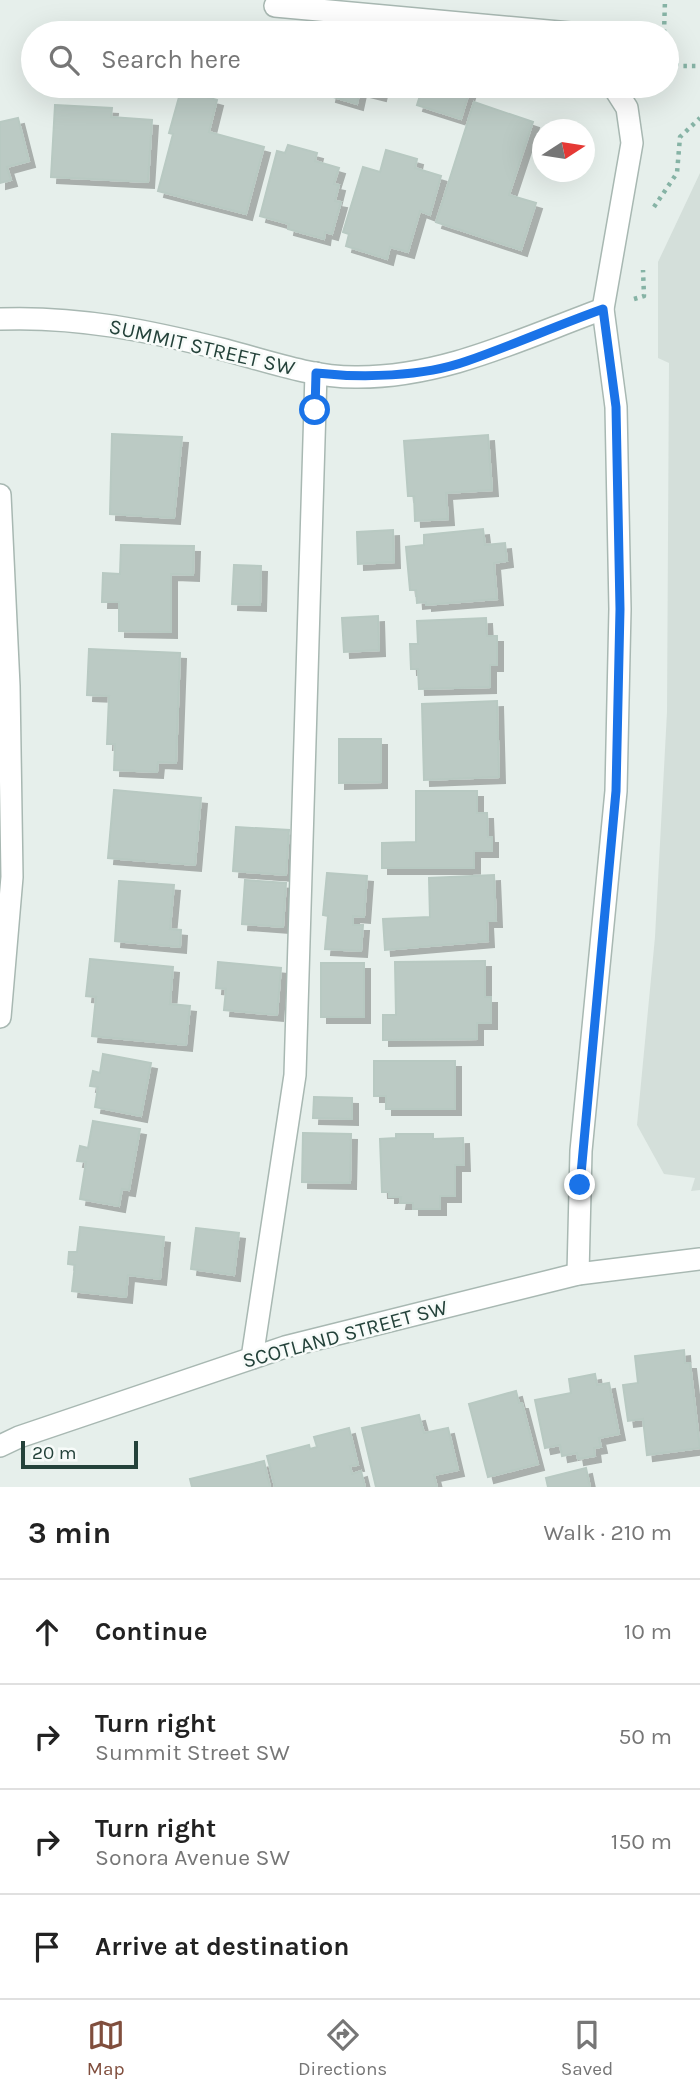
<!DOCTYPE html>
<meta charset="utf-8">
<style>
:root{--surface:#fff;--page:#f2f2f2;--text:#222;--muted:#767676;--line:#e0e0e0;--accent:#804e3d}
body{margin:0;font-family:Karla,sans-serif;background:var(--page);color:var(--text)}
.compass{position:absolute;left:532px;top:119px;width:63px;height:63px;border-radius:50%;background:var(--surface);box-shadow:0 7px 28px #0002;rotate:78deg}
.scale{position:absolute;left:21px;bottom:18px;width:117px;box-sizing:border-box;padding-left:7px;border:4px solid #24423a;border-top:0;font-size:19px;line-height:24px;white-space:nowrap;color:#24423a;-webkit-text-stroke:5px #f7fbf9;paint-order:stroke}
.stop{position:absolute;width:21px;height:21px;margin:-16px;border:5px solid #1a73e8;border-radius:50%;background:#fff}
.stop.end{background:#1a73e8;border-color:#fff;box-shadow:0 2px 7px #0008}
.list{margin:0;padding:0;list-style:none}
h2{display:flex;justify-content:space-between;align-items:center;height:91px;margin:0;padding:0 28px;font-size:30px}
h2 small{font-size:23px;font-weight:400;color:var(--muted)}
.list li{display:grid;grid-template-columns:46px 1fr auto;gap:21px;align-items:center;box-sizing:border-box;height:105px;padding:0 28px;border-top:2px solid var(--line)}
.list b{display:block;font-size:26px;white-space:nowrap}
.list p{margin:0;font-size:23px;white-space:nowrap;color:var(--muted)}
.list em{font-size:23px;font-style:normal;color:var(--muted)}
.icon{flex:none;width:38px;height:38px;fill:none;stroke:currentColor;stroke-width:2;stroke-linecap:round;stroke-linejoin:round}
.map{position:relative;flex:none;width:700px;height:1487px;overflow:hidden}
.search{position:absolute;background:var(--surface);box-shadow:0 7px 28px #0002;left:21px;right:21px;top:21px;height:77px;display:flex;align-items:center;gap:18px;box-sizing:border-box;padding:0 24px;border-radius:38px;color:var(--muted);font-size:26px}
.sheet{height:511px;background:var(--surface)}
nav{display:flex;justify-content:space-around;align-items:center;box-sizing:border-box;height:98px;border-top:2px solid var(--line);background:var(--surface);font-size:19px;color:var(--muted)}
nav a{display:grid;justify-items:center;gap:4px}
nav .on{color:var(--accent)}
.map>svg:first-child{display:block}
.built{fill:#d4dfda}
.building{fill:#bbcac4;stroke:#b8c9c2;stroke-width:2;filter:url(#shadow)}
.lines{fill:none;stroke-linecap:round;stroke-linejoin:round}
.minor-casing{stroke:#a8b8b2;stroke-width:24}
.path{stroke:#86b3a5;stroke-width:4.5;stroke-dasharray:3.5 5;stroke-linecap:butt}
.minor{stroke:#fff;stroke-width:21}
.route{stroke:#1a73e8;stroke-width:9}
.labels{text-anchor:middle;stroke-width:5;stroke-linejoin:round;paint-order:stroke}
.street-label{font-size:21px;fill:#24423a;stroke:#f7fbf9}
</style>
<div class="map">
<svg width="700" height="1487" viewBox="0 0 700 1487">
<defs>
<filter id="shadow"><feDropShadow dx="6" dy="6" stdDeviation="0" flood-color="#0004"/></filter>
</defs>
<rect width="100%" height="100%" fill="#e6efeb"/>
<path class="built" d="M 700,173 L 700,1190 L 691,1191 L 695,1178 L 664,1174 L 637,1125 L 655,937 L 667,712 L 669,363 L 658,358 L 658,262 Z"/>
<g class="building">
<path d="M 332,86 L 382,86 L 380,95 L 360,90 L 357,104 L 330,96 Z"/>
<path d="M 423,86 L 471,86 L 461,119 L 417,105 Z"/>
<path d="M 181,90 L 217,100 L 209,132 L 264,147 L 246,214 L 158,191 L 173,134 L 169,133 Z"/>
<path d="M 474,102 L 533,122 L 509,195 L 536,203 L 521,250 L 436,222 Z"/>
<path d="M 55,105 L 112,108 L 111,117 L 152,120 L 148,182 L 51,177 Z"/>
<path d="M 18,118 L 29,161 L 7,167 L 11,180 L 0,183 L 0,122 Z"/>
<path d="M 288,145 L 317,153 L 315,161 L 339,168 L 334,184 L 339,185 L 335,201 L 341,202 L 332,234 L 325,232 L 324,239 L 288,229 L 289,224 L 260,216 L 277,151 L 285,153 Z"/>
<path d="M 386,150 L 417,159 L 415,168 L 441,176 L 430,215 L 420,211 L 408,252 L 390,247 L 387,259 L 346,246 L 349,234 L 343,232 L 363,167 L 380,172 Z"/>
<path d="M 112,434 L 182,437 L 174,518 L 110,514 Z"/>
<path d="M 488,435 L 492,490 L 446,493 L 448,519 L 415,521 L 414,496 L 408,496 L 404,441 Z"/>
<path d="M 483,529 L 485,545 L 505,543 L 507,561 L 494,563 L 497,599 L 426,605 L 426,602 L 417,603 L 416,590 L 410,590 L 406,547 L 424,545 L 424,535 Z"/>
<path d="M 393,530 L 394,562 L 358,564 L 357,532 Z"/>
<path d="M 121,545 L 194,546 L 193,575 L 171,574 L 171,632 L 119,631 L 119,602 L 102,602 L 103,573 L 120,574 Z"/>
<path d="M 234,565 L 261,566 L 260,605 L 232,604 Z"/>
<path d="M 378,616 L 379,650 L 344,652 L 342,618 Z"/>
<path d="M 486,618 L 487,636 L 497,636 L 497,665 L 490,665 L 490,687 L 419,689 L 418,669 L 411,669 L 410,644 L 418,644 L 417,621 Z"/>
<path d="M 89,649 L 180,653 L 176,763 L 158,762 L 157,772 L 114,770 L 115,744 L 107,744 L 109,696 L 87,695 Z"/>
<path d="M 497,701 L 499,777 L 424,780 L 422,704 Z"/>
<path d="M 339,739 L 381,739 L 381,782 L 339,783 Z"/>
<path d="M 114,790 L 201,798 L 195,865 L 108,858 Z"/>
<path d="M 416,791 L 477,791 L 477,813 L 487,813 L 488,837 L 492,837 L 492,851 L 474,851 L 474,868 L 382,868 L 382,843 L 416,842 Z"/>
<path d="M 236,827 L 289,830 L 286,875 L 233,871 Z"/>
<path d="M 327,873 L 367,876 L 364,917 L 353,916 L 353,925 L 363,925 L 361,951 L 325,949 L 328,916 L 323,915 Z"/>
<path d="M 494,875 L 496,921 L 487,921 L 488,941 L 385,950 L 383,919 L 430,917 L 429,878 Z"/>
<path d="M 245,880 L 286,883 L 283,927 L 242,924 Z"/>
<path d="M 119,881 L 174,885 L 170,929 L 181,930 L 180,947 L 115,941 Z"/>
<path d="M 90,959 L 173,967 L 170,1004 L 190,1006 L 186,1045 L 92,1036 L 96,997 L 86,996 Z"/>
<path d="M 485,961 L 485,997 L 491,997 L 491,1023 L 477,1023 L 477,1039 L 383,1040 L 383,1015 L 396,1015 L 395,962 Z"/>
<path d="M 218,962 L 281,968 L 277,1015 L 224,1010 L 226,989 L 216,988 Z"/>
<rect x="321" y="963" width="43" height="54"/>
<path d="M 103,1054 L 151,1063 L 141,1116 L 95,1107 L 98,1087 L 90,1086 L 93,1071 L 100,1073 Z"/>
<path d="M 374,1061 L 455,1061 L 455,1109 L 386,1109 L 386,1096 L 374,1096 Z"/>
<path d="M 314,1097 L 352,1098 L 352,1119 L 313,1118 Z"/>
<path d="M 93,1121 L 140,1129 L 129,1190 L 122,1189 L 119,1206 L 80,1199 L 86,1162 L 77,1161 L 80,1146 L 88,1148 Z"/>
<path d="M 303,1133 L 351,1134 L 350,1183 L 302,1182 Z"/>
<path d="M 396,1134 L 433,1134 L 433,1139 L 463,1138 L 464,1165 L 455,1165 L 455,1196 L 440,1196 L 440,1209 L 413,1209 L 413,1203 L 400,1203 L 401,1197 L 389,1197 L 389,1192 L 382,1192 L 380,1139 L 396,1138 Z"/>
<path d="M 80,1227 L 164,1237 L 160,1279 L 128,1275 L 126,1297 L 72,1291 L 75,1265 L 68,1264 L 69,1252 L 77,1252 Z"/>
<path d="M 196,1228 L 239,1233 L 234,1275 L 191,1269 Z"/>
<path d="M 684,1350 L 685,1363 L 690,1363 L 700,1448 L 647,1455 L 643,1419 L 628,1421 L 623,1385 L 638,1383 L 635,1356 Z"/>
<path d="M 595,1374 L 597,1385 L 609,1383 L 619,1434 L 599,1438 L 601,1447 L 594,1448 L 595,1456 L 578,1459 L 577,1453 L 562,1456 L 560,1445 L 545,1448 L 535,1400 L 571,1393 L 569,1379 Z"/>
<path d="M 516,1391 L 519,1403 L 522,1403 L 538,1464 L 488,1477 L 469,1404 Z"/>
<path d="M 419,1415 L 424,1433 L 448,1428 L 458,1470 L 434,1475 L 437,1487 L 376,1487 L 362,1428 Z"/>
<path d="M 349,1428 L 358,1465 L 350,1466 L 352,1474 L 361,1471 L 365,1487 L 275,1487 L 267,1456 L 309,1445 L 310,1449 L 317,1447 L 314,1437 Z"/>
<path d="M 264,1461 L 270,1487 L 192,1487 L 190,1479 Z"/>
<path d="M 586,1468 L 590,1487 L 548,1487 L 546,1478 Z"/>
</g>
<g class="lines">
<g class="minor-casing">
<g id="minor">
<path d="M 275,6 L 570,33"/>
<path d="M 0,319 C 78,316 150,331 225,350 C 267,361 311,377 355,377 C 443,378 523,338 603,309"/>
<path d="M 0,495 L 9,686 L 12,877 L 0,1017"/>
<path d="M 578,1274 L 581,1151 L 616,791 L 620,609 L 616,407 L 603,309 L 632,143 L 627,108 L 613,86"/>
<path d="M 252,1358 L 295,1075 L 316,373"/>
<path d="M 0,1446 L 19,1437 L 285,1347 L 578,1274 L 700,1259"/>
</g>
</g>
<g class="path">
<path d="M 664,33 L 665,0"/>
<path d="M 667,62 L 680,66 L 700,66"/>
<path d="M 654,207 L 677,173 L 680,137 L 700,118"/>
<path d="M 634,299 L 644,296 L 643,270"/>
</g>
<use href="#minor" class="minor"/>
</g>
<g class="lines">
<path class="route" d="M 315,410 L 316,373 C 362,378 422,377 467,361 C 513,345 558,325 603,309 L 616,407 L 620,609 L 616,791 L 580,1185"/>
</g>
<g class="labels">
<g class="street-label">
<text transform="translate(202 347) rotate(13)" y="7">SUMMIT STREET SW</text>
<text transform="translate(345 1334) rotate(-15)" y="7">SCOTLAND STREET SW</text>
</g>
</g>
</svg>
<svg class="compass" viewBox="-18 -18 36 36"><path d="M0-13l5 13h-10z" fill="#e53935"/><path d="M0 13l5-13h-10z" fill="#767676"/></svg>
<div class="scale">20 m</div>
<div class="stop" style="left:315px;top:410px"></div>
<div class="stop end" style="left:580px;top:1185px"></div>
<div class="search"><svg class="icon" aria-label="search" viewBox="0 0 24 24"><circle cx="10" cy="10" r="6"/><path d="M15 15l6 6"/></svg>Search here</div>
</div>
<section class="sheet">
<h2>3 min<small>Walk · 210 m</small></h2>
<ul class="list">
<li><svg class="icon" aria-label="ahead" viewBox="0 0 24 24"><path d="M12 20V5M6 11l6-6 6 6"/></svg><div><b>Continue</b></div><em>10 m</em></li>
<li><svg class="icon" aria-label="right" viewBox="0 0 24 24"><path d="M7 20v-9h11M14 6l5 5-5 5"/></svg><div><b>Turn right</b><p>Summit Street SW</p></div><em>50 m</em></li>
<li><svg class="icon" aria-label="right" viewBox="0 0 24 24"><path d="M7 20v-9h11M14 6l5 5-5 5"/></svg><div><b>Turn right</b><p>Sonora Avenue SW</p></div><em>150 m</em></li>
<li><svg class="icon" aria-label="arrive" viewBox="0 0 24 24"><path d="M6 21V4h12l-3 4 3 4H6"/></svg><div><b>Arrive at destination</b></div></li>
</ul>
</section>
<nav>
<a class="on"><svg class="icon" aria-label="map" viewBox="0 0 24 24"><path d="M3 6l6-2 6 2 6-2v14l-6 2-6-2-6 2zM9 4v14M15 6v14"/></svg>Map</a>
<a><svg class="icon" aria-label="directions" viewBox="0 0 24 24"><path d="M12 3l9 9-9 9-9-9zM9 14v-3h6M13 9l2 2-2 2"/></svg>Directions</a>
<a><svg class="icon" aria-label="saved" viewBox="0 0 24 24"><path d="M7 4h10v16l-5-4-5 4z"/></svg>Saved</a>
</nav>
